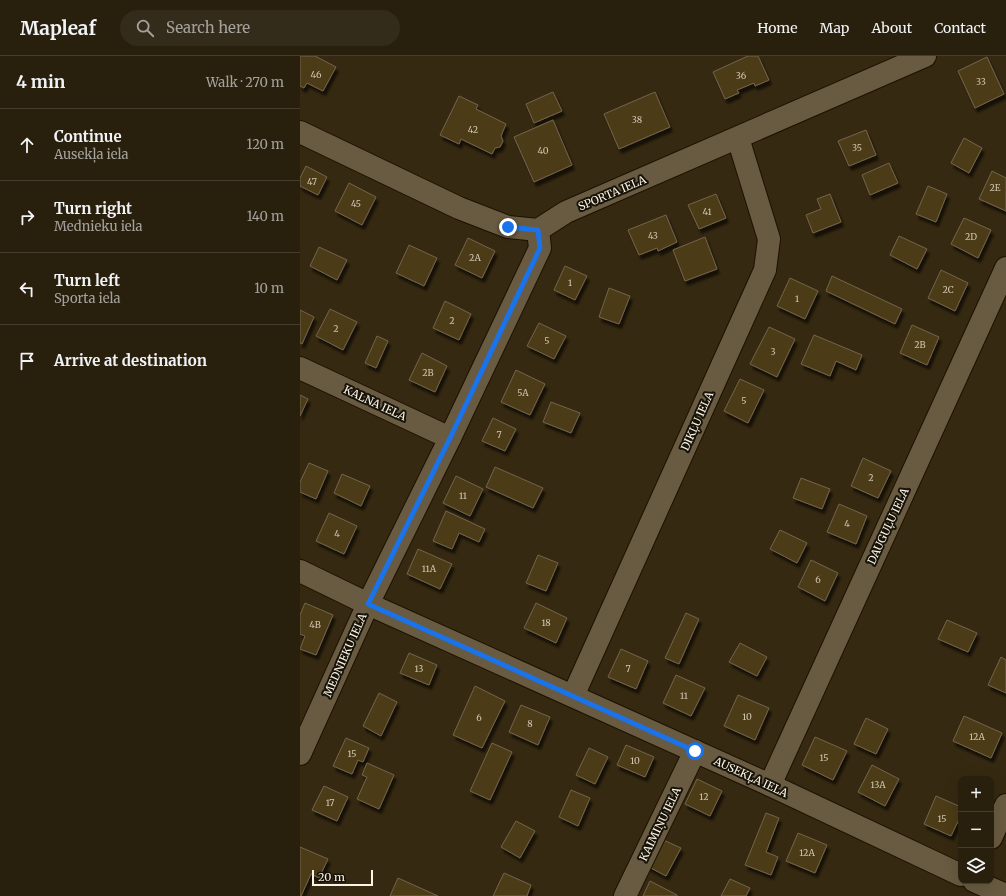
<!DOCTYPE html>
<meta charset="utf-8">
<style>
:root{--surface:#281f0d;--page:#342c1b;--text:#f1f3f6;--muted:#a5a29d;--line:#443d2e}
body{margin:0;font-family:Merriweather,serif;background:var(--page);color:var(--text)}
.controls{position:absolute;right:12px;bottom:12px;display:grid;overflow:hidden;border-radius:8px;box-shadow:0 4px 16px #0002}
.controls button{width:36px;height:36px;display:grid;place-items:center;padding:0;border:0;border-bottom:1px solid var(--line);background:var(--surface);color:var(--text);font:20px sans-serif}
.scale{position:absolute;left:12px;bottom:10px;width:61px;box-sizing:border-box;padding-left:4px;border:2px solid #fbf3e4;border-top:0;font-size:11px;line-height:14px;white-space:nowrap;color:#fbf3e4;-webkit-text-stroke:3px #181309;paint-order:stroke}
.stop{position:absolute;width:12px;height:12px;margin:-9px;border:3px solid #1a73e8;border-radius:50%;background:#fff}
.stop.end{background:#1a73e8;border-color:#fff;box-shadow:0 1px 4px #0008}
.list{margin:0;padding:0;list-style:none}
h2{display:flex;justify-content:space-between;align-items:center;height:52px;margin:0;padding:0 16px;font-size:17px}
h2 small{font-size:13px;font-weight:400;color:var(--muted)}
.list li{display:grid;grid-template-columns:26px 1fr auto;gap:12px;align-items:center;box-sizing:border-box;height:72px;padding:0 16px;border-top:1px solid var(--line)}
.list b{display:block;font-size:15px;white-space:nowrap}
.list p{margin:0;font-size:13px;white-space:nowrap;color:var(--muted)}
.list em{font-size:13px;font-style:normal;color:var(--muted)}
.icon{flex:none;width:22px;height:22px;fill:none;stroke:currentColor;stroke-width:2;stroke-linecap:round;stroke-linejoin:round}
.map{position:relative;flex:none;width:706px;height:840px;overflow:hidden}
header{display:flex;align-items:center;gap:24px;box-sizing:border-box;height:56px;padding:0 20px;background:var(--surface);border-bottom:1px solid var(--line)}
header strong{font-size:19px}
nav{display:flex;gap:22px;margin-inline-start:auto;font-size:14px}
.search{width:280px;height:36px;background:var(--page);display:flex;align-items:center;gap:10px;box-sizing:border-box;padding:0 14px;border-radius:22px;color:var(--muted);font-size:15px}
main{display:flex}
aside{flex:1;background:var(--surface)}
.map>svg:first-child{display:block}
.building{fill:#4c3a18;stroke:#73654c;filter:url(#shadow)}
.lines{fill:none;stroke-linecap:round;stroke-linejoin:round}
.minor-casing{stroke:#1d1100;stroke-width:24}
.minor{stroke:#685b41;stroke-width:22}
.route{stroke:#1a73e8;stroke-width:5}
.labels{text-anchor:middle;stroke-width:4;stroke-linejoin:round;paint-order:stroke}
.number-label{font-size:9px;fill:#cfc5b1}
.street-label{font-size:11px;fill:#fbf3e4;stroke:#181309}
</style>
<header>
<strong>Mapleaf</strong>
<div class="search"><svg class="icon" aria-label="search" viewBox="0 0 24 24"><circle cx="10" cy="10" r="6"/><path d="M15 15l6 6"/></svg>Search here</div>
<nav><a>Home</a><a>Map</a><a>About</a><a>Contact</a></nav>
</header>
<main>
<aside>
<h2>4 min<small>Walk · 270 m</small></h2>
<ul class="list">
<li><svg class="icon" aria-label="ahead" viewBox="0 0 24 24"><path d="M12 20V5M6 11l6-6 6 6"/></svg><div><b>Continue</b><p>Ausekļa iela</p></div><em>120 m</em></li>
<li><svg class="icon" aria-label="right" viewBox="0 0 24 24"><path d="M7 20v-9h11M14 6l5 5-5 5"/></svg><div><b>Turn right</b><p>Mednieku iela</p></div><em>140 m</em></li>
<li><svg class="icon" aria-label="left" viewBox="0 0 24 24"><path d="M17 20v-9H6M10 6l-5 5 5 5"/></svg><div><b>Turn left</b><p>Sporta iela</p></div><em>10 m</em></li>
<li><svg class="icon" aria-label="arrive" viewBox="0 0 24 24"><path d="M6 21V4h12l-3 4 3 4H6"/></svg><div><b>Arrive at destination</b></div></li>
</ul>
</aside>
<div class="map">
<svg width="706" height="840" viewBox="0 0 706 840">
<defs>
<filter id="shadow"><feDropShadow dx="2.5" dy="4.5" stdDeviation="1" flood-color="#0009"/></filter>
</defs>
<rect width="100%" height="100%" fill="#362911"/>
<g class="building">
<path d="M 0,0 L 15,0 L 36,11 L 23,35 L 7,27 L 4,32 L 0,30 Z"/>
<path d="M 448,0 L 458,0 L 469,24 L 455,30 L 454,27 L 437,34 L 439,37 L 425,43 L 413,16 Z"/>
<path d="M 687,1 L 704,38 L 675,52 L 658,15 Z"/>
<path d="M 253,36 L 262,55 L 234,67 L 226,48 Z"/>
<path d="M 355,36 L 370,71 L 319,93 L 304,58 Z"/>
<path d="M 159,40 L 178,49 L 176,53 L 206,68 L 201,80 L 203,85 L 200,91 L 195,92 L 192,98 L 161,83 L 159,88 L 140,79 Z"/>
<path d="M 253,64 L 272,109 L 234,126 L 214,81 Z"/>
<path d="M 566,74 L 576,99 L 549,110 L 538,85 Z"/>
<path d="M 664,82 L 682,92 L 669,117 L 651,107 Z"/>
<path d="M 589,107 L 598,127 L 570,139 L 562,119 Z"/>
<path d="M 6,110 L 27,121 L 18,139 L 0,130 L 0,122 Z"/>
<path d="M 692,115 L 706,122 L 706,155 L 679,143 Z"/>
<path d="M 49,127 L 76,141 L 62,169 L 35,155 Z"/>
<path d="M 628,130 L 647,138 L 636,166 L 616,158 Z"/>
<path d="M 416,138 L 426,162 L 399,173 L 388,149 Z"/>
<path d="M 530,138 L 541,166 L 513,177 L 506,159 L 521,153 L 517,143 Z"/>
<path d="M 366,159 L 377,186 L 358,195 L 357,192 L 339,199 L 328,174 Z"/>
<path d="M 664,162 L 691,174 L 678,202 L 651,188 Z"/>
<path d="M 599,180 L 627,193 L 617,213 L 590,199 Z"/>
<path d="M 405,181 L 417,213 L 385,225 L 373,194 Z"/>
<path d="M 168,182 L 195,195 L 182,222 L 155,209 Z"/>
<path d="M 109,189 L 137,202 L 124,230 L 96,217 Z"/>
<path d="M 19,191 L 47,204 L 37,224 L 10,210 Z"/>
<path d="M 265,210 L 287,220 L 275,244 L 254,234 Z"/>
<path d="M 641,214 L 668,227 L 655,255 L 628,242 Z"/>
<path d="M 532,220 L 602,253 L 595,268 L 526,235 Z"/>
<path d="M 490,222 L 518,235 L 505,263 L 477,250 Z"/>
<path d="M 309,232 L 330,240 L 319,268 L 299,261 Z"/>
<path d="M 145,245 L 171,258 L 159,284 L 133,272 Z"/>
<path d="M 30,253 L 57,266 L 43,294 L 16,280 Z"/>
<path d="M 0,254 L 14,261 L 2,288 L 0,287 Z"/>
<path d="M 239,267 L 266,280 L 254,303 L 227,290 Z"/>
<path d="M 612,269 L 639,281 L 627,309 L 600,297 Z"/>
<path d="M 469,271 L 495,283 L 477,321 L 450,308 Z"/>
<path d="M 514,279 L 562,299 L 556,314 L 536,305 L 530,320 L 501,308 Z"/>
<path d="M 77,280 L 88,285 L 76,312 L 65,307 Z"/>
<path d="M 122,297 L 147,310 L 135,336 L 109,324 Z"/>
<path d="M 216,314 L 245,328 L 230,359 L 201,346 Z"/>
<path d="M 440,323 L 464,334 L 448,367 L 424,355 Z"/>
<path d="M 0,339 L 8,343 L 0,360 Z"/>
<path d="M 251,346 L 280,357 L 271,377 L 243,366 Z"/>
<path d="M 193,362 L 216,373 L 205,395 L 182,385 Z"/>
<path d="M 563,402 L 591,415 L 578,442 L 551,430 Z"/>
<path d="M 9,407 L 28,415 L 16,443 L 0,436 L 0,426 Z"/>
<path d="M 195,411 L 243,432 L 233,452 L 186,431 Z"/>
<path d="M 42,418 L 70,430 L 61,450 L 34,437 Z"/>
<path d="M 156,420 L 183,433 L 170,460 L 143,447 Z"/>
<path d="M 501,422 L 530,433 L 522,453 L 493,442 Z"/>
<path d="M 539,448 L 567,460 L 556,488 L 527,476 Z"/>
<path d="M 146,455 L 185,473 L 179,486 L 159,477 L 152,493 L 133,485 Z"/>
<path d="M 29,457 L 57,470 L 44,498 L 16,485 Z"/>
<path d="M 480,474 L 507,487 L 497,507 L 470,493 Z"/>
<path d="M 118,493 L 152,508 L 140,533 L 107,518 Z"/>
<path d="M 238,499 L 258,507 L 246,535 L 226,527 Z"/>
<path d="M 511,504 L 538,517 L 525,545 L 498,531 Z"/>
<path d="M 5,547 L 33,559 L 16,599 L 0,593 L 5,580 L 0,578 L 0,559 Z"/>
<path d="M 236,547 L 267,562 L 256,587 L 224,572 Z"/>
<path d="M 386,557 L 399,563 L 379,608 L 365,602 Z"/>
<path d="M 647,564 L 677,577 L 668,596 L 638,583 Z"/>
<path d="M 440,587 L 467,601 L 457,620 L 429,606 Z"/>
<path d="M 321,593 L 348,605 L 336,633 L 308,621 Z"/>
<path d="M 109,597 L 137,609 L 129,629 L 100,617 Z"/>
<path d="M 701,601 L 706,604 L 706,637 L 688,629 Z"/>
<path d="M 376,619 L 405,632 L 391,660 L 363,647 Z"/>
<path d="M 175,630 L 205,645 L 182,692 L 153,679 Z"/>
<path d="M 79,637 L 97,646 L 81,680 L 63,670 Z"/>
<path d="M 438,639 L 469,652 L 455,684 L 424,670 Z"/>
<path d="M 221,649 L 250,661 L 238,689 L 209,676 Z"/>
<path d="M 664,660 L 702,677 L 691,702 L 653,685 Z"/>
<path d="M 566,662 L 588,673 L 576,698 L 554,688 Z"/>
<path d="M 515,681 L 547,695 L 533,724 L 502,709 Z"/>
<path d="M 46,682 L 69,692 L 63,706 L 58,704 L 52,718 L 33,710 Z"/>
<path d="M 192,687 L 212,696 L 190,744 L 170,735 Z"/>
<path d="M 326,689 L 354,701 L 345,721 L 317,709 Z"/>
<path d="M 289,692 L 308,701 L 295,728 L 276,719 Z"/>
<path d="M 67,707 L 94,719 L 79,753 L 57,743 L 67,721 L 62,719 Z"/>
<path d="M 572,709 L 599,723 L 585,750 L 558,736 Z"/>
<path d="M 397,723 L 422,735 L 410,760 L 385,748 Z"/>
<path d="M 24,730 L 48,741 L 37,765 L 12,754 Z"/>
<path d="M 271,734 L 290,742 L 278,770 L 259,761 Z"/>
<path d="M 636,740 L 661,751 L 661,759 L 651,780 L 624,768 Z"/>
<path d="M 466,757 L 479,762 L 466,796 L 478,801 L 471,819 L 445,809 Z"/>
<path d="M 216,765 L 235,775 L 220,802 L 201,791 Z"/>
<path d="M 498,777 L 527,789 L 515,817 L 486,805 Z"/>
<path d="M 361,783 L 381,792 L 366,820 L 347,810 Z"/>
<path d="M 0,791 L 28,803 L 19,822 L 11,818 L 1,840 L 0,840 Z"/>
<path d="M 204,817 L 231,829 L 227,840 L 193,840 Z"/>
<path d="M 98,822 L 138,840 L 90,840 Z"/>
<path d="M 430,823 L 450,832 L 446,840 L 421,840 Z"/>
<path d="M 350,825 L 377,839 L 377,840 L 343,840 Z"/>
</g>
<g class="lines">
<g class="minor-casing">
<g id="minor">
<path d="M 0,76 L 159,152 L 208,171 L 238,174 L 266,156 L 625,0"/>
<path d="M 0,312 L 150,382"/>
<path d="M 0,515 L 68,548 L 470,729 L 661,819"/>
<path d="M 273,640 L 465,214 L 469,183 L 438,82"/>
<path d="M 0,698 L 68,548 L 150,382 L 240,192 L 238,174"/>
<path d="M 470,729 L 706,212"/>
<path d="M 691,782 L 706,749"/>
<path d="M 674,825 L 706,839"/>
<path d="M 325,840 L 395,695"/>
</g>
</g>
<use href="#minor" class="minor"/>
</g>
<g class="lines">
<path class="route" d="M 208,171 L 238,174 L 240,192 L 150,382 L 68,548 L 395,695"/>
</g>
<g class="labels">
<g class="number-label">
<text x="16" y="22">46</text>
<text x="441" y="23">36</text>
<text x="681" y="29">33</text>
<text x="337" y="67">38</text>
<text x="173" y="77">42</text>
<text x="557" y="95">35</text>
<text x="243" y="98">40</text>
<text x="12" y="129">47</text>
<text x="695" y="135">2E</text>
<text x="56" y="151">45</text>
<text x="407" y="159">41</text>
<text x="353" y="183">43</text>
<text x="671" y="184">2D</text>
<text x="175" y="205">2A</text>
<text x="270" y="230">1</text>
<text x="648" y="237">2C</text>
<text x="497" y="246">1</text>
<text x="152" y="268">2</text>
<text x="36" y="276">2</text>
<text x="247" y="288">5</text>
<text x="620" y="292">2B</text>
<text x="473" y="299">3</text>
<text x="128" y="320">2B</text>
<text x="223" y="340">5A</text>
<text x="444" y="348">5</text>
<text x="199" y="382">7</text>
<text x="571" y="425">2</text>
<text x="163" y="443">11</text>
<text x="547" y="471">4</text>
<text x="37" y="481">4</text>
<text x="129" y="516">11A</text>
<text x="518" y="527">6</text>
<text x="246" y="570">18</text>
<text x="15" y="572">4B</text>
<text x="119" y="616">13</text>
<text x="328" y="616">7</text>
<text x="384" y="643">11</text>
<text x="447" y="664">10</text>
<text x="179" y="665">6</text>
<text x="230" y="671">8</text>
<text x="677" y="684">12A</text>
<text x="52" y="701">15</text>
<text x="524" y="705">15</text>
<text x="335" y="708">10</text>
<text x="578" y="732">13A</text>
<text x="404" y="744">12</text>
<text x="30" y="750">17</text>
<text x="642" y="766">15</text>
<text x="507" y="800">12A</text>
</g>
<g class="street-label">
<text transform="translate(312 137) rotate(-23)" y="4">SPORTA IELA</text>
<text transform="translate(75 347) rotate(25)" y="4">KALNA IELA</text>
<text transform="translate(397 365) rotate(-66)" y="4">DIKĻU IELA</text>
<text transform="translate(588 470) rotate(-65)" y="4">DAUGUĻU IELA</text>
<text transform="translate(45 599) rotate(-66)" y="4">MEDNIEKU IELA</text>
<text transform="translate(451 721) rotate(25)" y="4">AUSEKĻA IELA</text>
<text transform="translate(360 768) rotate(-64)" y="4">KAIMIŅU IELA</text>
</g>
</g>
</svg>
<div class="controls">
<button>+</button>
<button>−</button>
<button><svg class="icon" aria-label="layers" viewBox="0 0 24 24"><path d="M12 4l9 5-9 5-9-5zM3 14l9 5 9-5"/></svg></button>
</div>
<div class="scale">20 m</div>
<div class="stop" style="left:395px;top:695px"></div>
<div class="stop end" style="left:208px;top:171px"></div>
</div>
</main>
